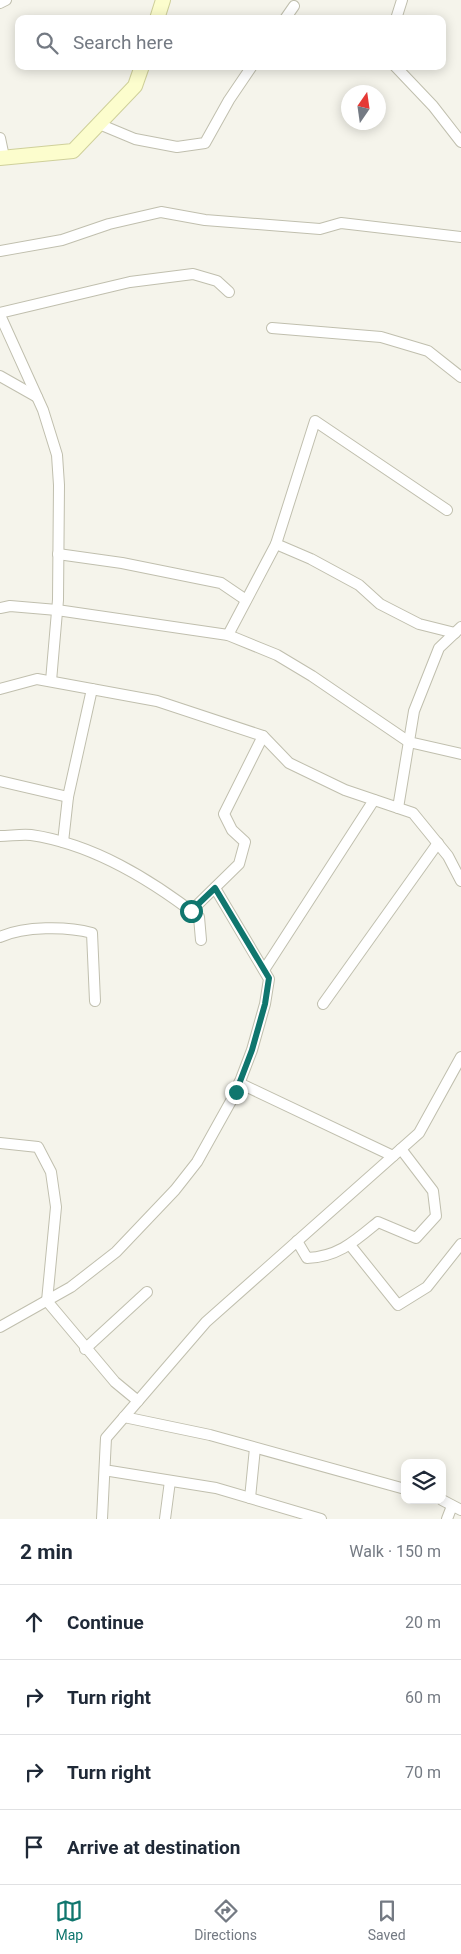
<!DOCTYPE html>
<meta charset="utf-8">
<style>
:root{--surface:#fff;--page:#f6f6f7;--text:#1f2937;--muted:#747a83;--line:#e0e1e3;--accent:#0f766e}
body{margin:0;font-family:Roboto,sans-serif;background:var(--page);color:var(--text)}
.controls{position:absolute;right:15px;bottom:15px;display:grid;overflow:hidden;border-radius:10px;box-shadow:0 2px 12px #0003}
.controls button{width:45px;height:45px;display:grid;place-items:center;padding:0;border:0;border-bottom:1px solid var(--line);background:var(--surface);color:var(--text);font:25px sans-serif}
.compass{position:absolute;left:341px;top:85px;width:45px;height:45px;border-radius:50%;background:var(--surface);box-shadow:0 2px 12px #0003;rotate:13deg}
.stop{position:absolute;width:15px;height:15px;margin:-11px;border:4px solid #0f766e;border-radius:50%;background:#fff}
.stop.end{background:#0f766e;border-color:#fff;box-shadow:0 1px 5px #0008}
.list{margin:0;padding:0;list-style:none}
h2{display:flex;justify-content:space-between;align-items:center;height:65px;margin:0;padding:0 20px;font-size:21px}
h2 small{font-size:16px;font-weight:400;color:var(--muted)}
.list li{display:grid;grid-template-columns:32px 1fr auto;gap:15px;align-items:center;box-sizing:border-box;height:75px;padding:0 20px;border-top:1px solid var(--line)}
.list b{display:block;font-size:19px;white-space:nowrap}
.list em{font-size:16px;font-style:normal;color:var(--muted)}
.icon{flex:none;width:28px;height:28px;fill:none;stroke:currentColor;stroke-width:2;stroke-linecap:round;stroke-linejoin:round}
.map{position:relative;flex:none;width:461px;height:1519px;overflow:hidden}
.search{position:absolute;background:var(--surface);box-shadow:0 2px 12px #0003;left:15px;right:15px;top:15px;height:55px;display:flex;align-items:center;gap:12px;box-sizing:border-box;padding:0 18px;border-radius:10px;color:var(--muted);font-size:19px}
.sheet{height:365px;background:var(--surface)}
nav{display:flex;justify-content:space-around;align-items:center;box-sizing:border-box;height:70px;border-top:1px solid var(--line);background:var(--surface);font-size:14px;color:var(--muted)}
nav a{display:grid;justify-items:center;gap:2px}
nav .on{color:var(--accent)}
.map>svg:first-child{display:block}
.lines{fill:none;stroke-linecap:round;stroke-linejoin:round}
.street-casing{stroke:#c0bfae;stroke-width:12}
.secondary-casing{stroke:#cfd09a;stroke-width:16}
.street{stroke:#fff;stroke-width:10}
.secondary{stroke:#fcfdcd;stroke-width:14}
.route{stroke:#0f766e;stroke-width:6}
</style>
<div class="map">
<svg width="461" height="1519" viewBox="0 0 461 1519">
<rect width="100%" height="100%" fill="#f5f4eb"/>
<g class="lines">
<g class="street-casing">
<g id="street">
<path d="M 0,3 L 6,0"/>
<path d="M 285,19 L 294,6"/>
<path d="M 396,19 L 402,0"/>
<path d="M 395,66 L 433,106 L 461,142"/>
<path d="M 99,124 L 135,139 L 177,147 L 205,143 L 229,100 L 252,66"/>
<path d="M 0,138 L 4,157"/>
<path d="M 0,251 L 62,240 L 109,224 L 161,212 L 205,220 L 320,229 L 341,223 L 461,237"/>
<path d="M 0,313 L 130,282 L 193,274 L 217,281 L 229,292"/>
<path d="M 0,315 L 43,410 L 57,455 L 59,485 L 58,600 L 51,681"/>
<path d="M 272,328 L 381,337 L 428,351 L 461,377"/>
<path d="M 0,376 L 37,397"/>
<path d="M 276,544 L 311,559 L 359,585 L 380,604 L 419,624 L 455,633"/>
<path d="M 58,554 L 122,563 L 221,583 L 246,600"/>
<path d="M 0,608 L 10,606 L 57,610 L 228,635 L 277,655 L 312,676 L 409,742 L 461,754"/>
<path d="M 228,635 L 276,544 L 315,421 L 447,510"/>
<path d="M 0,689 L 37,679 L 157,701 L 263,736 L 289,763 L 345,790 L 413,813 L 448,856 L 461,881"/>
<path d="M 0,781 L 68,797"/>
<path d="M 398,808 L 414,711 L 439,648 L 461,627"/>
<path d="M 0,836 C 10,836 21,834 31,835 C 93,844 150,879 199,917 L 201,940"/>
<path d="M 63,842 L 68,797 L 92,689"/>
<path d="M 191,911 L 239,864 L 245,842 L 232,830 L 224,814 L 263,736"/>
<path d="M 0,937 C 24,926 67,926 92,933 L 95,1001"/>
<path d="M 264,970 L 374,800"/>
<path d="M 323,1004 L 438,843"/>
<path d="M 239,1083 L 393,1156"/>
<path d="M 0,1143 L 38,1147 L 51,1172 L 56,1207 L 47,1301 L 115,1382 L 138,1401"/>
<path d="M 297,1241 L 307,1258 C 338,1257 355,1241 378,1222 L 416,1238 L 436,1216 L 433,1191 L 401,1149"/>
<path d="M 350,1245 L 398,1305 L 427,1287 L 461,1244"/>
<path d="M 0,1327 L 71,1287 L 116,1252 L 175,1190 L 197,1162 L 236,1092 L 252,1050 L 265,1004 L 269,979 L 215,888"/>
<path d="M 85,1349 L 147,1292"/>
<path d="M 124,1417 L 210,1435 L 405,1489"/>
<path d="M 110,1471 L 216,1488 L 321,1519"/>
<path d="M 250,1498 L 255,1448"/>
<path d="M 442,1500 L 461,1510"/>
<path d="M 102,1519 L 106,1438 L 206,1322 L 419,1133 L 461,1057"/>
<path d="M 165,1519 L 170,1481"/>
<path d="M 447,1519 L 452,1506"/>
</g>
</g>
<g class="secondary-casing">
<g id="secondary">
<path d="M 157,19 L 163,0"/>
<path d="M 0,158 L 73,151 L 135,86 L 142,66"/>
</g>
</g>
<use href="#street" class="street"/>
<use href="#secondary" class="secondary"/>
</g>
<g class="lines">
<path class="route" d="M 191,911 L 215,888 L 269,978 L 265,1004 L 252,1050 L 236,1092"/>
</g>
</svg>
<div class="controls">
<button><svg class="icon" aria-label="layers" viewBox="0 0 24 24"><path d="M12 4l9 5-9 5-9-5zM3 14l9 5 9-5"/></svg></button>
</div>
<svg class="compass" viewBox="-18 -18 36 36"><path d="M0-13l5 13h-10z" fill="#e53935"/><path d="M0 13l5-13h-10z" fill="#747a83"/></svg>
<div class="stop" style="left:191px;top:911px"></div>
<div class="stop end" style="left:236px;top:1092px"></div>
<div class="search"><svg class="icon" aria-label="search" viewBox="0 0 24 24"><circle cx="10" cy="10" r="6"/><path d="M15 15l6 6"/></svg>Search here</div>
</div>
<section class="sheet">
<h2>2 min<small>Walk · 150 m</small></h2>
<ul class="list">
<li><svg class="icon" aria-label="ahead" viewBox="0 0 24 24"><path d="M12 20V5M6 11l6-6 6 6"/></svg><div><b>Continue</b></div><em>20 m</em></li>
<li><svg class="icon" aria-label="right" viewBox="0 0 24 24"><path d="M7 20v-9h11M14 6l5 5-5 5"/></svg><div><b>Turn right</b></div><em>60 m</em></li>
<li><svg class="icon" aria-label="right" viewBox="0 0 24 24"><path d="M7 20v-9h11M14 6l5 5-5 5"/></svg><div><b>Turn right</b></div><em>70 m</em></li>
<li><svg class="icon" aria-label="arrive" viewBox="0 0 24 24"><path d="M6 21V4h12l-3 4 3 4H6"/></svg><div><b>Arrive at destination</b></div></li>
</ul>
</section>
<nav>
<a class="on"><svg class="icon" aria-label="map" viewBox="0 0 24 24"><path d="M3 6l6-2 6 2 6-2v14l-6 2-6-2-6 2zM9 4v14M15 6v14"/></svg>Map</a>
<a><svg class="icon" aria-label="directions" viewBox="0 0 24 24"><path d="M12 3l9 9-9 9-9-9zM9 14v-3h6M13 9l2 2-2 2"/></svg>Directions</a>
<a><svg class="icon" aria-label="saved" viewBox="0 0 24 24"><path d="M7 4h10v16l-5-4-5 4z"/></svg>Saved</a>
</nav>
